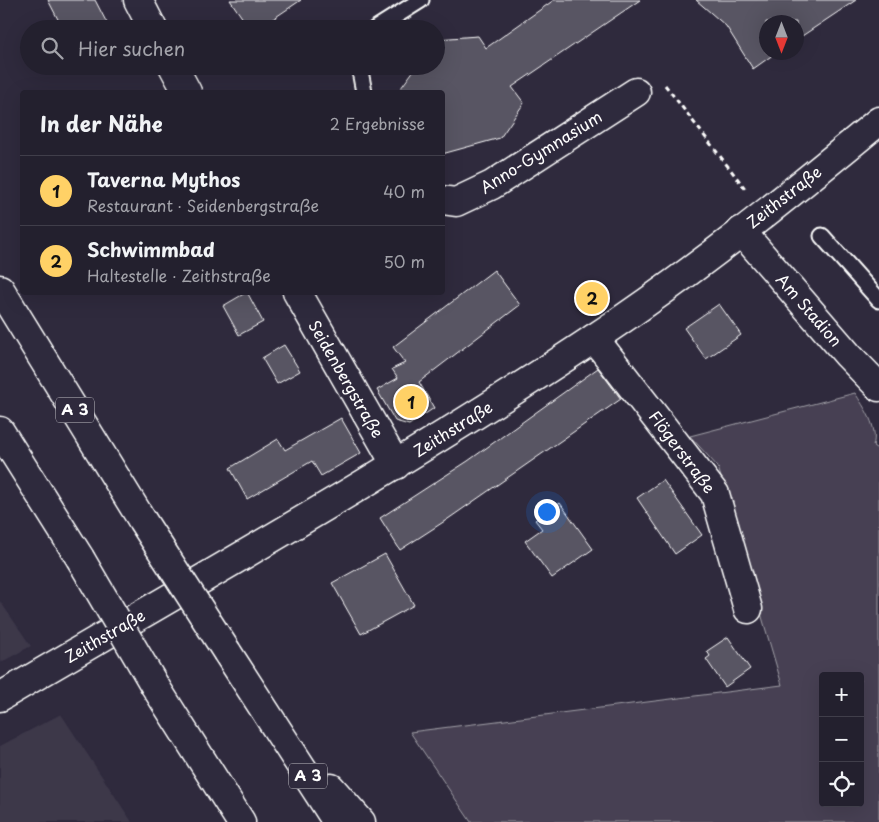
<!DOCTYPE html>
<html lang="de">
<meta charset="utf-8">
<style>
:root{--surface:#23202e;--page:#2b2836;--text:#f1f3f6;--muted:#a3a3aa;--line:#403e4a;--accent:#ffd166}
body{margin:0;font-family:"Playpen Sans",sans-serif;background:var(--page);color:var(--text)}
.controls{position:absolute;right:15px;bottom:15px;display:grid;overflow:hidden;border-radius:5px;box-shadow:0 5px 20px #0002}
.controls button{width:45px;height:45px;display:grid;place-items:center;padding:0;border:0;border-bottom:1px solid var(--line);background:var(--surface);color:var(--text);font:25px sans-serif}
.compass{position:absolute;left:759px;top:15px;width:45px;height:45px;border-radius:50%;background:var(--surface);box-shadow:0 5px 20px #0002;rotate:180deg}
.you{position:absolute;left:546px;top:511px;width:18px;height:18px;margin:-12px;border:4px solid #fff;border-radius:50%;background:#1a73e8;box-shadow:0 0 0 8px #1a73e833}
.badge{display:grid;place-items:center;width:32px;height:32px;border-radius:50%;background:var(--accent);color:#111;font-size:16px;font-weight:700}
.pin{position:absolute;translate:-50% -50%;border:2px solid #fff;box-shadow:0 1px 5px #0006}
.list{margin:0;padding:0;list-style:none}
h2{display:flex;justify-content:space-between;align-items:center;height:65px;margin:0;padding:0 20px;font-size:21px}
h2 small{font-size:16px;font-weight:400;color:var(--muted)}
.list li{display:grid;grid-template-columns:32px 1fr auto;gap:15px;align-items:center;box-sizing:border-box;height:70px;padding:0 20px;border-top:1px solid var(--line)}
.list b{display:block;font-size:19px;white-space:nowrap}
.list p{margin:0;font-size:16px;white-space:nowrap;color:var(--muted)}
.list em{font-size:16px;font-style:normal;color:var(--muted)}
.icon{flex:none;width:28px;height:28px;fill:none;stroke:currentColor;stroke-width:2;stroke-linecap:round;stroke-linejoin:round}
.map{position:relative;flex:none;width:879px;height:822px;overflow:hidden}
.search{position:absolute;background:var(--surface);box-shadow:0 5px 20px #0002;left:20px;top:20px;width:425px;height:55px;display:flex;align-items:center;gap:12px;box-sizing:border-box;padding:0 18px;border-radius:28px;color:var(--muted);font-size:19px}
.panel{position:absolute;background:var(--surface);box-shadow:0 5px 20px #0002;left:20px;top:90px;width:425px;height:205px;border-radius:5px}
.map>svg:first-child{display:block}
.built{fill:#3c3749}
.green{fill:#464152;stroke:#a2a0a8;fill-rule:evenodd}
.building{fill:#595564;stroke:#fff}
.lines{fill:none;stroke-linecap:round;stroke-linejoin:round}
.service-casing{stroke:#fff;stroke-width:19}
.minor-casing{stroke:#fff;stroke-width:31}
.tertiary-casing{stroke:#fff;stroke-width:31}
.motorway-casing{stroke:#fff;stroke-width:31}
.path{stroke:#fff;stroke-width:3;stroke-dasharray:5 4;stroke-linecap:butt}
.service{stroke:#2f2a3d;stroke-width:15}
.minor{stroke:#2f2a3d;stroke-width:28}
.tertiary{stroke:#2f2a3d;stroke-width:28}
.motorway{stroke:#2f2a3d;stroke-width:28}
.motorway-bridge-casing{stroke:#fff;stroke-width:31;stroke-linecap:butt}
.motorway-bridge{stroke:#2f2a3d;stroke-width:28}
.labels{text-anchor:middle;stroke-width:4.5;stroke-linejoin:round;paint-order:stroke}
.shield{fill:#2f2a3d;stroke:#c1bfc5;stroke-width:1}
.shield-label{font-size:15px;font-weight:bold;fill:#fff}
.street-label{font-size:16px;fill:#fff;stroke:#2f2a3d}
</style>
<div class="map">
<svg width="879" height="822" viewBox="0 0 879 822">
<rect width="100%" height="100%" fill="#2f2a3d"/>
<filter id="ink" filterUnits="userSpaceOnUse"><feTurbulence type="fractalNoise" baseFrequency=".02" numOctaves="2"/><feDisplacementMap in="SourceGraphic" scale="10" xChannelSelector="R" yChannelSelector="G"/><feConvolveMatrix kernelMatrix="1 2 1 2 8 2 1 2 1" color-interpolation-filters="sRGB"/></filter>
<g filter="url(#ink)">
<g class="built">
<path d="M 0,601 L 31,646 L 0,663 Z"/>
<path d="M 61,714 L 132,822 L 0,822 L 0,746 Z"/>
</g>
<path class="green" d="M 855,393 C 864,407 879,428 873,446 L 879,450 L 879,822 L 471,822 L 410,732 L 782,685 L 718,467 L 690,436 ZM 823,676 L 860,676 L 860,803 L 823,803 Z"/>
<g class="building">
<path d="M 48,0 L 95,0 L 110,29 L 63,29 Z"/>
<path d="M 230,0 L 301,0 L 258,29 L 250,29 Z"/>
<path d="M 554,0 L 640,0 L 512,87 L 524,103 L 500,138 L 442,154 L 442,92 L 398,92 L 417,66 L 436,66 L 436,39 L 478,36 L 486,48 Z"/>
<path d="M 696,0 L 856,0 L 796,40 L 796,22 L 766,22 L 766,52 L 777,52 L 753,69 L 726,26 Z"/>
<path d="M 494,270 L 520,305 L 419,382 L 434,408 L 409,425 L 395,421 L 377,390 L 398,378 L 392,369 L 405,363 L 393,347 Z"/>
<path d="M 247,292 L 263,322 L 239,335 L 223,306 Z"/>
<path d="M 719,304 L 741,335 L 706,359 L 684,328 Z"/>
<path d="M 284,345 L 300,371 L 277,384 L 262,358 Z"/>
<path d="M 598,368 L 621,399 L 448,519 L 400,550 L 380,518 L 468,461 Z"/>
<path d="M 341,418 L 361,453 L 321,476 L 312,461 L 247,499 L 230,468 L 278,439 L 285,450 Z"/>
<path d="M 663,480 L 702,535 L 675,554 L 637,498 Z"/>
<path d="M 560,503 L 593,549 L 552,578 L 525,541 L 542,529 L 535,520 Z"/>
<path d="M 385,554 L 414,605 L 361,634 L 332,583 Z"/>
<path d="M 728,637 L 750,669 L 725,687 L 706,659 L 710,656 L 707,651 Z"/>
</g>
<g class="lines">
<g class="service-casing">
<g id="service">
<path d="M 375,29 L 421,0"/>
<path d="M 359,66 L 364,92"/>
<path d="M 822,236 L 879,300"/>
</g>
</g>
<g class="minor-casing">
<g id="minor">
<path d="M 138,0 L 153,29"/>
<path d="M 173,66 L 187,92"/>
<path d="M 442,200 L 456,202 L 492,185 L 636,92"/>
<path d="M 741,231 L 848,355 L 879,387"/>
<path d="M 297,292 L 396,465"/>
<path d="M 594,338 L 715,494 L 748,609"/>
</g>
</g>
<g class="tertiary-casing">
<path id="tertiary" d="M 0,697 C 199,580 401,467 593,339 C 693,273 787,197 879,121"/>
</g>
<g class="motorway-casing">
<g id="motorway">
<path d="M 0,289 L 142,520"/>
<path d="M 0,431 L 80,558"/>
<path d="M 227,652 L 337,822"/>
<path d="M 155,686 L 241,822"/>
<path d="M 331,788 L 361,822"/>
</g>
</g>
<path class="path" d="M 665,85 L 747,191"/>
<use href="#service" class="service"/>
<use href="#minor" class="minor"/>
<use href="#tertiary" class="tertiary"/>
<use href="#motorway" class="motorway"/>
<g class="motorway-bridge-casing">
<g id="motorway-bridge">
<path d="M 142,520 L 227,652"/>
<path d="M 80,558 L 155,686"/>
</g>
</g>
<use href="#motorway-bridge" class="motorway-bridge"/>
</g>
</g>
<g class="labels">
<g class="shield">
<rect x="56" y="397.5" width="38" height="25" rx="4"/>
<rect x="289" y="763.5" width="38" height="25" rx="4"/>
</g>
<g class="shield-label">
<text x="75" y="415">A 3</text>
<text x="308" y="781">A 3</text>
</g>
<g class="street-label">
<text transform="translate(541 152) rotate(-32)" y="6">Anno-Gymnasium</text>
<text transform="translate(784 197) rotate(-38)" y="6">Zeithstraße</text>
<text transform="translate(809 310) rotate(49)" y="6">Am Stadion</text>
<text transform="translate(346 379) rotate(60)" y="6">Seidenbergstraße</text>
<text transform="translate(453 429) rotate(-32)" y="6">Zeithstraße</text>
<text transform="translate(682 452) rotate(53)" y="6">Flögerstraße</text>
<text transform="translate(105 636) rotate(-30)" y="6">Zeithstraße</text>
</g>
</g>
</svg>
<div class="controls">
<button>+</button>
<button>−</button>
<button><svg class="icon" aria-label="locate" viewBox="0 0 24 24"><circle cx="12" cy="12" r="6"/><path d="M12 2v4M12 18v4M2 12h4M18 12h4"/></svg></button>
</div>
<svg class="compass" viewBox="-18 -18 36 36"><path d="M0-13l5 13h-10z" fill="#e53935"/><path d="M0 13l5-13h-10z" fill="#a3a3aa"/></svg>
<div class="you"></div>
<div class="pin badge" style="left:411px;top:402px">1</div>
<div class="pin badge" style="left:592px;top:298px">2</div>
<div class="search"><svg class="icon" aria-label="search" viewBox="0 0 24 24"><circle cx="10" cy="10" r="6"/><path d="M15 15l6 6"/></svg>Hier suchen</div>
<section class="panel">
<h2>In der Nähe<small>2 Ergebnisse</small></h2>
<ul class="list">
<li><span class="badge">1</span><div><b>Taverna Mythos</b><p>Restaurant · Seidenbergstraße</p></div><em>40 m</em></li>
<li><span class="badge">2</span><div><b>Schwimmbad</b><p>Haltestelle · Zeithstraße</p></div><em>50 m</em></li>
</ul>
</section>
</div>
